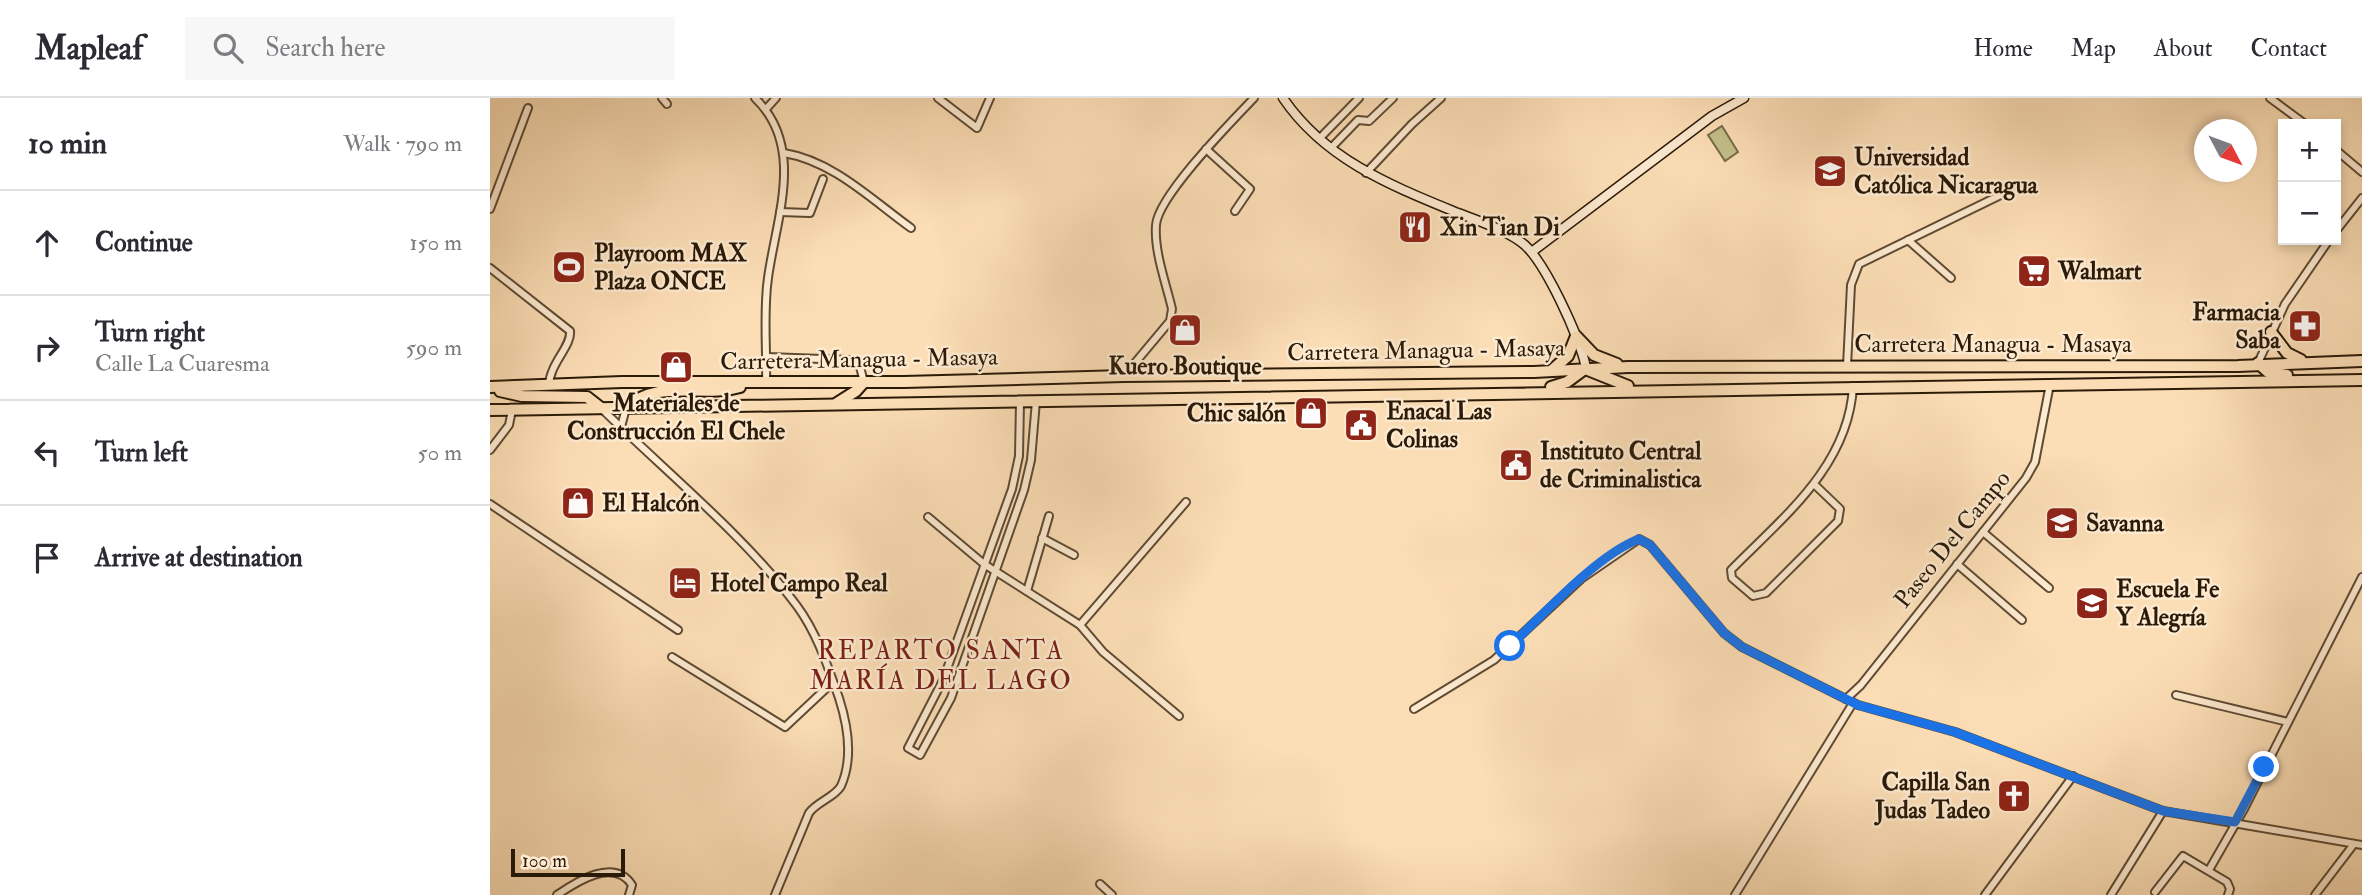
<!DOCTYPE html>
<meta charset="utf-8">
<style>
:root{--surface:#fff;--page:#f7f7f7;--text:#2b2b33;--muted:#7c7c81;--line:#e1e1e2}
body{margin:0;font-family:"IM FELL Double Pica",serif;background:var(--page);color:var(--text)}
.controls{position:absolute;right:21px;top:21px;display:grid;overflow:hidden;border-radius:0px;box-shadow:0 4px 10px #0003}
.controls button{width:63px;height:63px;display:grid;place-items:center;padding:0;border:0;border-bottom:2px solid var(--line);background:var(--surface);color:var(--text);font:35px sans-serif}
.compass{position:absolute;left:1704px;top:21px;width:63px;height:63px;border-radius:50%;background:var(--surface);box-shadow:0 4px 10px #0003;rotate:131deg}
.scale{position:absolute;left:21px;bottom:18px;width:114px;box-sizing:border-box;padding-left:7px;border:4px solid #2a1a08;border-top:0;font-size:19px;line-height:24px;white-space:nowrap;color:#2a1a08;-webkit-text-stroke:5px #fdead0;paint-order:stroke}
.stop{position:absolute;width:21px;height:21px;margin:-16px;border:5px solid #1a73e8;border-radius:50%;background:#fff}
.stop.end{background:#1a73e8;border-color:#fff;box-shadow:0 2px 7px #0008}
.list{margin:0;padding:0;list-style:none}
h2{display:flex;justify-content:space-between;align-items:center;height:91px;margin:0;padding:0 28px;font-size:30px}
h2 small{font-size:23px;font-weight:400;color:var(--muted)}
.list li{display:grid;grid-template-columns:46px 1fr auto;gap:21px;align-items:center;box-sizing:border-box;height:105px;padding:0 28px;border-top:2px solid var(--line)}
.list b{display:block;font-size:26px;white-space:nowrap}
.list p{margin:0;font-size:23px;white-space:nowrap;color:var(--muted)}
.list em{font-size:23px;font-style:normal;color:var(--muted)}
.icon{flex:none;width:38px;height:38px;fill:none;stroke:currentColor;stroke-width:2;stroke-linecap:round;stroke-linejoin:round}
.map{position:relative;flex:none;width:1872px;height:797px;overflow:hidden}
header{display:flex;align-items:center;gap:42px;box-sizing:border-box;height:98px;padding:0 35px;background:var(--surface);border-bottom:2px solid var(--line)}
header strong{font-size:33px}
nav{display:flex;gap:38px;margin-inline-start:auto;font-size:24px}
.search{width:490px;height:63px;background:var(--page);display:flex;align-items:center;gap:18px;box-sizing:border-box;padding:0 24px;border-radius:0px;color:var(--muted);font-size:26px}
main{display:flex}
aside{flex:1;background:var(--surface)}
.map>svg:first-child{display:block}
.green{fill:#c4c08a;stroke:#776d49;stroke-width:2}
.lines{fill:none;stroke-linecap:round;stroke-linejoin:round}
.street-casing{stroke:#5e4b34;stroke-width:10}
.secondary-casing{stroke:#2a1a08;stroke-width:11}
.highway-casing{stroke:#2a1a08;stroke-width:14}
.street{stroke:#fdead0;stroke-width:6}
.secondary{stroke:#fdead0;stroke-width:8}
.highway{stroke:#fcdeb6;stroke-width:10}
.route{stroke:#1a73e8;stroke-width:9}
.labels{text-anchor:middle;stroke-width:5;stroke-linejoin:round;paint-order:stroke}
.poi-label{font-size:24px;font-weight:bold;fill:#2a1a08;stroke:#fdead0;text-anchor:start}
.street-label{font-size:24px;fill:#2a1a08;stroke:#fdead0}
.neighbourhood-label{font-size:26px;letter-spacing:2px;fill:#7a1f14;stroke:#fdead0}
</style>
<header>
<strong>Mapleaf</strong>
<div class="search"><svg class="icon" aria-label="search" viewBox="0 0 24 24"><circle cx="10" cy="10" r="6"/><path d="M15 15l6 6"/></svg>Search here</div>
<nav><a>Home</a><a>Map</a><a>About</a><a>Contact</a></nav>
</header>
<main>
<aside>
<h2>10 min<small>Walk · 790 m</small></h2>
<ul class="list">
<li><svg class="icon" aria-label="ahead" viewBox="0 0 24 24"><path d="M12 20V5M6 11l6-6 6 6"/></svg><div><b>Continue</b></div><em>150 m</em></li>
<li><svg class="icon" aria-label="right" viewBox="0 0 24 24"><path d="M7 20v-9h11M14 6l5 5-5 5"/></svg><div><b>Turn right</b><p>Calle La Cuaresma</p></div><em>590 m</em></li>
<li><svg class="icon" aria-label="left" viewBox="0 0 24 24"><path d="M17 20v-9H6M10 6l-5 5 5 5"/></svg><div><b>Turn left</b></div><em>50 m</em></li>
<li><svg class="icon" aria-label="arrive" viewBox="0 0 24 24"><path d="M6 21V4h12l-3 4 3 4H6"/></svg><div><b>Arrive at destination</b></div></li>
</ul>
</aside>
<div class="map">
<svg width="1872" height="797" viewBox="0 0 1872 797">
<rect width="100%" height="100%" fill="#fcdeb6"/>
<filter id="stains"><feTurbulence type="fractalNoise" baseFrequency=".00286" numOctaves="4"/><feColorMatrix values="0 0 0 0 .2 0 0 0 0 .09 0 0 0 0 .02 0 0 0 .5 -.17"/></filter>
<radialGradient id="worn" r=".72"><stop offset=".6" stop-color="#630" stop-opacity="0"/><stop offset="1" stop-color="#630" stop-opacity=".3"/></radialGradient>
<path class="green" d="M 1232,28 L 1248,54 L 1235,63 L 1218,37 Z"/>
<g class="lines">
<g class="street-casing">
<g id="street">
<path d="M 172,0 L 177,6"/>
<path d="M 265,0 C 316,49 286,120 278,180 C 273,214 277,249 276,284"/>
<path d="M 448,0 L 487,30 L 500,0"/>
<path d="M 1780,0 L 1815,26"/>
<path d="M 276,11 L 286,0"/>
<path d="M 829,41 L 869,0"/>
<path d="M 841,50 L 868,22 L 879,23 L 903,0"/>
<path d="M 716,51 L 760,91 L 745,113"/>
<path d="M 1846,52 L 1872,74"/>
<path d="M 294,55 C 343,63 382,102 421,130"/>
<path d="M 876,75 L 922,26 L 951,0"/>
<path d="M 0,111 L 38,10"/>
<path d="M 290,114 L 320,115 L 333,81"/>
<path d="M 1846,133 L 1872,100"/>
<path d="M 1418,142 L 1461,180"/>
<path d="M 0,170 L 80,233 C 82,248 60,265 59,287"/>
<path d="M 277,259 L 360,262 L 370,269 L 374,284"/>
<path d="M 1768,265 L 1795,206 L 1839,142"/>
<path d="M 1357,268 L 1361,187 L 1369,166 L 1521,92"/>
<path d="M 634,278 L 680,223 L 682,211 C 676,185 664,154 666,127 C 668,98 742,23 764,0"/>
<path d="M 530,303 L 529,358 L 522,391 L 453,582 L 418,650 L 430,657 L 461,600 L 534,392 L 541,362 L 546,303"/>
<path d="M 113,312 C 175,373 256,439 307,508 C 327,535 338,569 349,600 C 358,628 363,661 351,688 C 345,699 327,704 319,715 L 285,797"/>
<path d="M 131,329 L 136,310"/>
<path d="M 0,352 L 19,327 L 22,312"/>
<path d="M 1325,387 L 1350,411 L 1348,423 L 1276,495 L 1263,498 L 1242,480 L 1241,472 C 1293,419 1359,368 1363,288"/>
<path d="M 0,406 L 188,532"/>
<path d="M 438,419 L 494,466 L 590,527 L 613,554 L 689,618"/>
<path d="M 1493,434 L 1559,490"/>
<path d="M 552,440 L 584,457"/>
<path d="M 1467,466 L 1532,522"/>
<path d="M 537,493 L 559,418"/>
<path d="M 590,527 L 696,404"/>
<path d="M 182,559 L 295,629 L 343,584"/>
<path d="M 1686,597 L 1798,624"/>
<path d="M 1356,601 L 1371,587 L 1536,380 L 1545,364 L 1560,286"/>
<path d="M 924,611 L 1004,562 L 1091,481 L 1149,441 L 1160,447 L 1234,535 L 1252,549 L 1368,607 L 1465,634 L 1673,713 L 1872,747"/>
<path d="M 1719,772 L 1754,711 L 1872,479"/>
<path d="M 610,786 L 622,797"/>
<path d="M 1665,794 L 1693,758 L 1737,784 L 1740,791 L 1738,797"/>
<path d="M 67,797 C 86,784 124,759 142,787 L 139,797"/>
<path d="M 1245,797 L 1363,605"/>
<path d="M 1495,797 L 1583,678"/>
<path d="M 1621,797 L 1673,713"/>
<path d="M 1825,797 L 1864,746"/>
</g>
</g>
<g class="secondary-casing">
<g id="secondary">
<path d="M 793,0 C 835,62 902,88 968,115 C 989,123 1013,131 1031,144 C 1054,160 1091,242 1096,270"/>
<path d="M 1043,153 L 1222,18 L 1254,0"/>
</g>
</g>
<g class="highway-casing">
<g id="highway">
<path d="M 1781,234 L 1797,255 L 1811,262"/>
<path d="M 1768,265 L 1778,274 L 1797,277"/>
<path d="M 1062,272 L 1078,258 L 1086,238 L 1104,257 L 1127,266"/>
<path d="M 1098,272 L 1138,288"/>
<path d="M 0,289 L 132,284 L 414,284 L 634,278 L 1044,274 L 1138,269 L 1748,268 L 1872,263"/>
<path d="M 1061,289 L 1077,284 L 1096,270"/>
<path d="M 10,293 L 32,298 L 97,299 L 111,310"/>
<path d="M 347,305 L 366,293 L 374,284"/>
<path d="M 136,310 C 167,280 212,300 250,289"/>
<path d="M 0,312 L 1872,282"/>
</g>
</g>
<use href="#street" class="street"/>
<use href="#secondary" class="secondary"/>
<use href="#highway" class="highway"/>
</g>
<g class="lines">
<path class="route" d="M 1020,548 C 1054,516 1107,457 1149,441 L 1160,447 L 1234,535 L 1252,549 L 1368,607 L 1465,634 L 1673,713 L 1745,724 L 1774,669"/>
</g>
<defs>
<g id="university-square" transform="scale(1.75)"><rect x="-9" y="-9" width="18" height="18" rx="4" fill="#8f2418" stroke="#fdead0"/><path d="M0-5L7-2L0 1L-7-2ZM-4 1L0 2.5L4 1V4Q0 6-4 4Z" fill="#fff"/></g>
<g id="restaurant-square" transform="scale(1.75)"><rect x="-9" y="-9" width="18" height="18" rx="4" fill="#8f2418" stroke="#fdead0"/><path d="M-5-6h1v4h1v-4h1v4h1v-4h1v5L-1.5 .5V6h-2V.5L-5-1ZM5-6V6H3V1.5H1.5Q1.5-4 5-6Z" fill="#fff"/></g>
<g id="stadium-square" transform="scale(1.75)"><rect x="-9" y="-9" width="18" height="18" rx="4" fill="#8f2418" stroke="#fdead0"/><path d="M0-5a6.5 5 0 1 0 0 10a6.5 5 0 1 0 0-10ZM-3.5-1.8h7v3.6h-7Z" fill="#fff"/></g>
<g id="supermarket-square" transform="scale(1.75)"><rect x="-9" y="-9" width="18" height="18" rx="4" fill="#8f2418" stroke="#fdead0"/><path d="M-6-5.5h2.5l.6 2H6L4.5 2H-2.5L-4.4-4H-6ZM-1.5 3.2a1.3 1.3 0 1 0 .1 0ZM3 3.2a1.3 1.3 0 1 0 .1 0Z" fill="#fff"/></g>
<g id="pharmacy-square" transform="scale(1.75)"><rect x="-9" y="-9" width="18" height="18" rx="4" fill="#8f2418" stroke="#fdead0"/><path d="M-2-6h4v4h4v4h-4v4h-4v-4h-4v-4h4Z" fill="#fff"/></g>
<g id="shop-square" transform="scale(1.75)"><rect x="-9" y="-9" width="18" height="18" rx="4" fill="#8f2418" stroke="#fdead0"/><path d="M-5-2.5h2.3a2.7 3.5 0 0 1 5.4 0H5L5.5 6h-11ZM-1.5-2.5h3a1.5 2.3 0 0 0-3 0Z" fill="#fff"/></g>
<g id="civic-square" transform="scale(1.75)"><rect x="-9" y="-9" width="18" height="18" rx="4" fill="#8f2418" stroke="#fdead0"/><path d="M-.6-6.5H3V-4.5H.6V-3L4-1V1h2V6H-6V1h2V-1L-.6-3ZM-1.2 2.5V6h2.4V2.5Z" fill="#fff"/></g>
<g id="school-square" transform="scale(1.75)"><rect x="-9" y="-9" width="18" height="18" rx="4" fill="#8f2418" stroke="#fdead0"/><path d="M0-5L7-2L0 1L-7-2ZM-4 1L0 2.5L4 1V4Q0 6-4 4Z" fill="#fff"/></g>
<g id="hotel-square" transform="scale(1.75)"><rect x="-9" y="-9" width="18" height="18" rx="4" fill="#8f2418" stroke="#fdead0"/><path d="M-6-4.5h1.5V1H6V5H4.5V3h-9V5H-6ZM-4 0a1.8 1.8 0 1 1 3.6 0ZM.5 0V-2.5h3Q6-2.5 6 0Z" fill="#fff"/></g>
<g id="church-square" transform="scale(1.75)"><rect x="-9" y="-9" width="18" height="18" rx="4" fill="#8f2418" stroke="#fdead0"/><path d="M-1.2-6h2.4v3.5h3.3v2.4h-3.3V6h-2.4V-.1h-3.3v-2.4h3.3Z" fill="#fff"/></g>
</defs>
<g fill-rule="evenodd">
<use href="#university-square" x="1340" y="73"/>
<use href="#restaurant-square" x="925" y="129"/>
<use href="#stadium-square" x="79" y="169"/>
<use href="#supermarket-square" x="1544" y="173"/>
<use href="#pharmacy-square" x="1815" y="228"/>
<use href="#shop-square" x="695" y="232"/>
<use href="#shop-square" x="186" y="269"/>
<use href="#shop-square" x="821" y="315"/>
<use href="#civic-square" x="871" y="327"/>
<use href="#civic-square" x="1026" y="367"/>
<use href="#shop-square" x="88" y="405"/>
<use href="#school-square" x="1572" y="425"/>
<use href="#hotel-square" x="195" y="485"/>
<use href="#school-square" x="1602" y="505"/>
<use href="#church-square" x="1524" y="698"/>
</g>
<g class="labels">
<g class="poi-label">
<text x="1364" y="67">Universidad<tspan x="1364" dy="28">Católica Nicaragua</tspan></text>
<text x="950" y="137">Xin Tian Di</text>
<text x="104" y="163">Playroom MAX<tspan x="104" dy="28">Plaza ONCE</tspan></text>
<text x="1568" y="181">Walmart</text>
<text x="1790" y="222" text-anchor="end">Farmacia<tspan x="1790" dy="28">Saba</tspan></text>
<text x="695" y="276" text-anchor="middle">Kuero Boutique</text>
<text x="186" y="313" text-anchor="middle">Materiales de<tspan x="186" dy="28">Construcción El Chele</tspan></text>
<text x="896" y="321">Enacal Las<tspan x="896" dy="28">Colinas</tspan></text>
<text x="796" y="323" text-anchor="end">Chic salón</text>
<text x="1050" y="361">Instituto Central<tspan x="1050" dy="28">de Criminalistica</tspan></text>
<text x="112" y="413">El Halcón</text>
<text x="1596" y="433">Savanna</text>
<text x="220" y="493">Hotel Campo Real</text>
<text x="1626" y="499">Escuela Fe<tspan x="1626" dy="28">Y Alegría</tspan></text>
<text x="1500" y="692" text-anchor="end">Capilla San<tspan x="1500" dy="28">Judas Tadeo</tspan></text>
</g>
<g class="street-label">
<text x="1503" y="254">Carretera Managua - Masaya</text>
<text transform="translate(936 252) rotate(-1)" y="8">Carretera Managua - Masaya</text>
<text transform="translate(369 261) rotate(-1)" y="8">Carretera Managua - Masaya</text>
<text transform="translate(1462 441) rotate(-51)" y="8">Paseo Del Campo</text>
</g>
<g class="neighbourhood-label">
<text x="451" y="561">REPARTO SANTA<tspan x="451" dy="30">MARÍA DEL LAGO</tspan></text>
</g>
</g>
<rect width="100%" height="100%" filter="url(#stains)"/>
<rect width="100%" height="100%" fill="url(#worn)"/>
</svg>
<div class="controls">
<button>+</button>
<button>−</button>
</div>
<svg class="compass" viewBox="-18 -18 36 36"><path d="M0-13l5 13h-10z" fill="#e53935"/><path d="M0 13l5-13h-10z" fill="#7c7c81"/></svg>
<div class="scale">100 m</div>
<div class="stop" style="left:1020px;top:548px"></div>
<div class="stop end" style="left:1774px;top:669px"></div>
</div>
</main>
